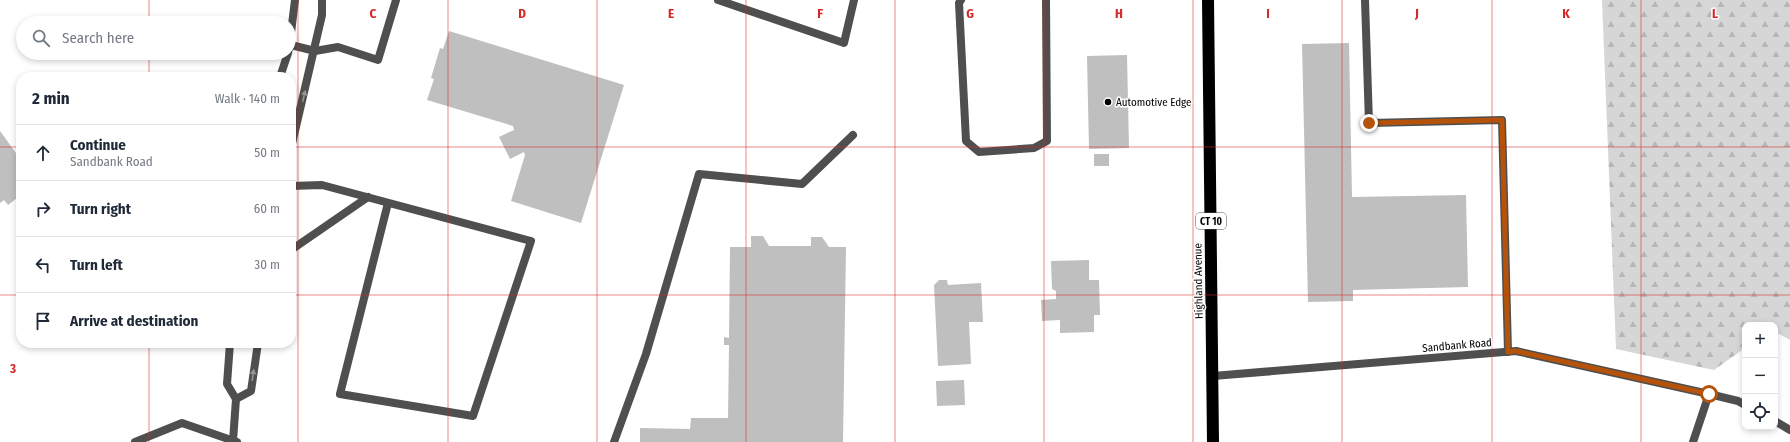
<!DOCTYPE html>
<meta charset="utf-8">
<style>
:root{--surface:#fff;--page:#f6f6f7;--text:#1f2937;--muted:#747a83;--line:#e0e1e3}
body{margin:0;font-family:"Fira Sans Condensed",sans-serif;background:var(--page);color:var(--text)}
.controls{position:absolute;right:12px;bottom:12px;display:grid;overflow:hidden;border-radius:8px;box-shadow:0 2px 6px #0003}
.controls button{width:36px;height:36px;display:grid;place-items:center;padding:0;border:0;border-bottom:1px solid var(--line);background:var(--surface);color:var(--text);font:20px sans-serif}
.stop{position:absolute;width:12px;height:12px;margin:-9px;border:3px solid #b45309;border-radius:50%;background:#fff}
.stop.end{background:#b45309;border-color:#fff;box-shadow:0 1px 4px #0008}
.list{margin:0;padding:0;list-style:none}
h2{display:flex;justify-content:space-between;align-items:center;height:52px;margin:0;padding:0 16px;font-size:17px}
h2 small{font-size:13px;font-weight:400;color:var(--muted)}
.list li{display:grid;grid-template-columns:26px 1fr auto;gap:12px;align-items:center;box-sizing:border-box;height:56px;padding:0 16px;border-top:1px solid var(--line)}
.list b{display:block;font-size:15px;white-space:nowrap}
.list p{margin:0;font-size:13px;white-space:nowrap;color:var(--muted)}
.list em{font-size:13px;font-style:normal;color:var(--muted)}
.icon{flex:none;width:22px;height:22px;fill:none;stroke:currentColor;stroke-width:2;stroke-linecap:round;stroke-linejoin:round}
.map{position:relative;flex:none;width:1790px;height:442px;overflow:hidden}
.search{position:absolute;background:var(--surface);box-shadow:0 2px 6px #0003;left:16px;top:16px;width:280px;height:44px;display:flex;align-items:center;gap:10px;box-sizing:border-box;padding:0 14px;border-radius:22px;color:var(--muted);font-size:15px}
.panel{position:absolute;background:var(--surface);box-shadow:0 2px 6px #0003;left:16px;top:72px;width:280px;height:276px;border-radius:16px}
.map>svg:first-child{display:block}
.forest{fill:url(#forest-firs)}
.building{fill:#bfbfbf}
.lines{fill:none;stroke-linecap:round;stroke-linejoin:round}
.lane{stroke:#4f4f4f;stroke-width:8}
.street{stroke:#4f4f4f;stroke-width:8}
.highway{stroke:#000;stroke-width:12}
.oneway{fill:#959595}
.route{stroke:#b45309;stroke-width:5}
.grid{fill:none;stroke:#d62828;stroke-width:1;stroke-opacity:0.55}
.poi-dot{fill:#000;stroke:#fff;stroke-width:1.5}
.labels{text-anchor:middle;stroke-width:3;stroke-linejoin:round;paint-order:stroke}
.shield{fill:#fff;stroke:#4c4c4c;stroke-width:1}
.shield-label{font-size:10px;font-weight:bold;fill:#000}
.poi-label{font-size:11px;fill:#000;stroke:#fff;text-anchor:start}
.street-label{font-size:11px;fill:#000;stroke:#fff}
.grid-label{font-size:13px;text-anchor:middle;font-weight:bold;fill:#d62828;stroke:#fff;stroke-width:3;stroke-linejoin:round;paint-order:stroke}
</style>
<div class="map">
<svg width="1790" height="442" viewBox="0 0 1790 442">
<defs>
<pattern id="forest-firs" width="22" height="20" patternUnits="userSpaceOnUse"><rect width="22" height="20" fill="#d6d6d6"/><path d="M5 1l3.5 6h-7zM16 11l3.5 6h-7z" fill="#b6b6b6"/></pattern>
</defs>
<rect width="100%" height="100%" fill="#fff"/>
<path class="forest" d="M 1602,0 L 1790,0 L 1790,340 L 1775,332 L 1775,325 L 1745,325 L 1745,348 L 1714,370 L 1616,349 Z"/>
<g class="building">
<path d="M 449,31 L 624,85 L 581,223 L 511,201 L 525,155 L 524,152 L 510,159 L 499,137 L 514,130 L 513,126 L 427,100 L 434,79 L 431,78 L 440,48 L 443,49 Z"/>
<path d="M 1349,43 L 1352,197 L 1466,195 L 1468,287 L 1353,290 L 1353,301 L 1308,302 L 1302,44 Z"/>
<path d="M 1127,55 L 1129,148 L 1089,149 L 1087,56 Z"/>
<path d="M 0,131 L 21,160 L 21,195 L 8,205 L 4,200 L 0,203 Z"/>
<rect x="1094" y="154" width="15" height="12"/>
<path d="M 751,236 L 763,236 L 769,246 L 811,246 L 811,237 L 822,237 L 829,247 L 846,247 L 843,442 L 640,442 L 640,428 L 690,429 L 691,418 L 728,418 L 729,345 L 724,345 L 724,337 L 729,338 L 730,247 L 751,247 Z"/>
<path d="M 1089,260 L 1089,280 L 1099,280 L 1100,315 L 1094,315 L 1094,332 L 1060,333 L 1060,320 L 1042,321 L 1041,300 L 1056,299 L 1056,291 L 1052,289 L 1051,261 Z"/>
<path d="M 939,280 L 947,280 L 948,285 L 981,283 L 983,322 L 969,322 L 971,364 L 938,366 L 934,285 Z"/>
<path d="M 964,380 L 965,405 L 937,406 L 936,381 Z"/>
</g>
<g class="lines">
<g class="lane">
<path d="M 718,0 L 844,43 L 854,0"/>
<path d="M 961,0 L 959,3 L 966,141 L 979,152 L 1034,148 L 1047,141 L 1046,0"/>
<path d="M 1365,0 L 1369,123 L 1502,120 L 1508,352"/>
<path d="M 291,45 L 315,51 L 338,47 L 378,60 L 396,0"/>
<path d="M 289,49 L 295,0"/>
<path d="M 280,77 L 288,53"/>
<path d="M 291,148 L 322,15 L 322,0"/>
<path d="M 291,186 L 322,185 L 531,241 L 473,416 L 340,394 L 388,203"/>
<path d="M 291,250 L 368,197"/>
<path d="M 230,343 L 227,384 L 236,399 L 233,441"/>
<path d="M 236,399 L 251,391 L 258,343"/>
<path d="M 614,442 L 646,354 L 699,174 L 802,184 L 853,135"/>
<path d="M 1693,442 L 1709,394"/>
</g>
<g class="street">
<path d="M 1213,376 L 1516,351 L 1709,394 L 1738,401 L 1745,405"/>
<path d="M 1775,421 L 1790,430"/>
<path d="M 135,442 L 182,423 L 237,442"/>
</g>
<path class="highway" d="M 1208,0 L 1213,442"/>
</g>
<defs><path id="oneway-solid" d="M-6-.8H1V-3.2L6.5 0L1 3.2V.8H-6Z"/></defs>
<g class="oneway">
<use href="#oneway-solid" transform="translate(304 96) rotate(-77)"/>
<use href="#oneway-solid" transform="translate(253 375) rotate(-82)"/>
</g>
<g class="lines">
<path class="route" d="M 1369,123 L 1502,120 L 1508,352 L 1516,351 L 1709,394"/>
</g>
<path class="grid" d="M 149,0 L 149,23M 298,0 L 298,442M 448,0 L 448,442M 597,0 L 597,442M 746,0 L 746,442M 895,0 L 895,442M 1044,0 L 1044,442M 1193,0 L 1193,442M 1342,0 L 1342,442M 1492,0 L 1492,442M 1641,0 L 1641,442M 149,53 L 149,77M 0,147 L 21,147M 291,147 L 1790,147M 0,295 L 21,295M 291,295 L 1790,295M 149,343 L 149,442"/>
<circle class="poi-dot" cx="1108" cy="102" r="4"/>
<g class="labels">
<rect class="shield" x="1196" y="213" width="30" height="16" rx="3"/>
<g class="shield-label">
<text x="1211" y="225">CT 10</text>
</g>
<g class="poi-label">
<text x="1116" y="106">Automotive Edge</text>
</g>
<g class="street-label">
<text transform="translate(1198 281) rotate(-91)" y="4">Highland Avenue</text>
<text transform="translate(1457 345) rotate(-5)" y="4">Sandbank Road</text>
</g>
</g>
<g class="grid-label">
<text x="373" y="18">C</text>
<text x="522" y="18">D</text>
<text x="671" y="18">E</text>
<text x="820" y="18">F</text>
<text x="970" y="18">G</text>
<text x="1119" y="18">H</text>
<text x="1268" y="18">I</text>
<text x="1417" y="18">J</text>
<text x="1566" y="18">K</text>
<text x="1715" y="18">L</text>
<text x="13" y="373">3</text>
</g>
</svg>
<div class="controls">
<button>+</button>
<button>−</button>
<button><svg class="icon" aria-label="locate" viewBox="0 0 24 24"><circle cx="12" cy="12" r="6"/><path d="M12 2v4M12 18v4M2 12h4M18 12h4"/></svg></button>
</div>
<div class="stop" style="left:1709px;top:394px"></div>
<div class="stop end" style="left:1369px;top:123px"></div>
<div class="search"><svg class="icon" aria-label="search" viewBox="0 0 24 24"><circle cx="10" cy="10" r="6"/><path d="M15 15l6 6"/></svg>Search here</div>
<section class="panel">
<h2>2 min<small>Walk · 140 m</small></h2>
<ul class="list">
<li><svg class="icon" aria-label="ahead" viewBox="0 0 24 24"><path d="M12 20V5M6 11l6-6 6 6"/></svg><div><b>Continue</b><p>Sandbank Road</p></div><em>50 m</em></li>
<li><svg class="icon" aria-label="right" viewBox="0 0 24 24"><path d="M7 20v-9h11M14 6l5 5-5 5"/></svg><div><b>Turn right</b></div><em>60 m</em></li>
<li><svg class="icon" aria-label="left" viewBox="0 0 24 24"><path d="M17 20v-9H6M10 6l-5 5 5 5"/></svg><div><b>Turn left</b></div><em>30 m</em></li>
<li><svg class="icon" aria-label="arrive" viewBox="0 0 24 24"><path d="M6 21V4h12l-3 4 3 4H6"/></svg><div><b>Arrive at destination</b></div></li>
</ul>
</section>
</div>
